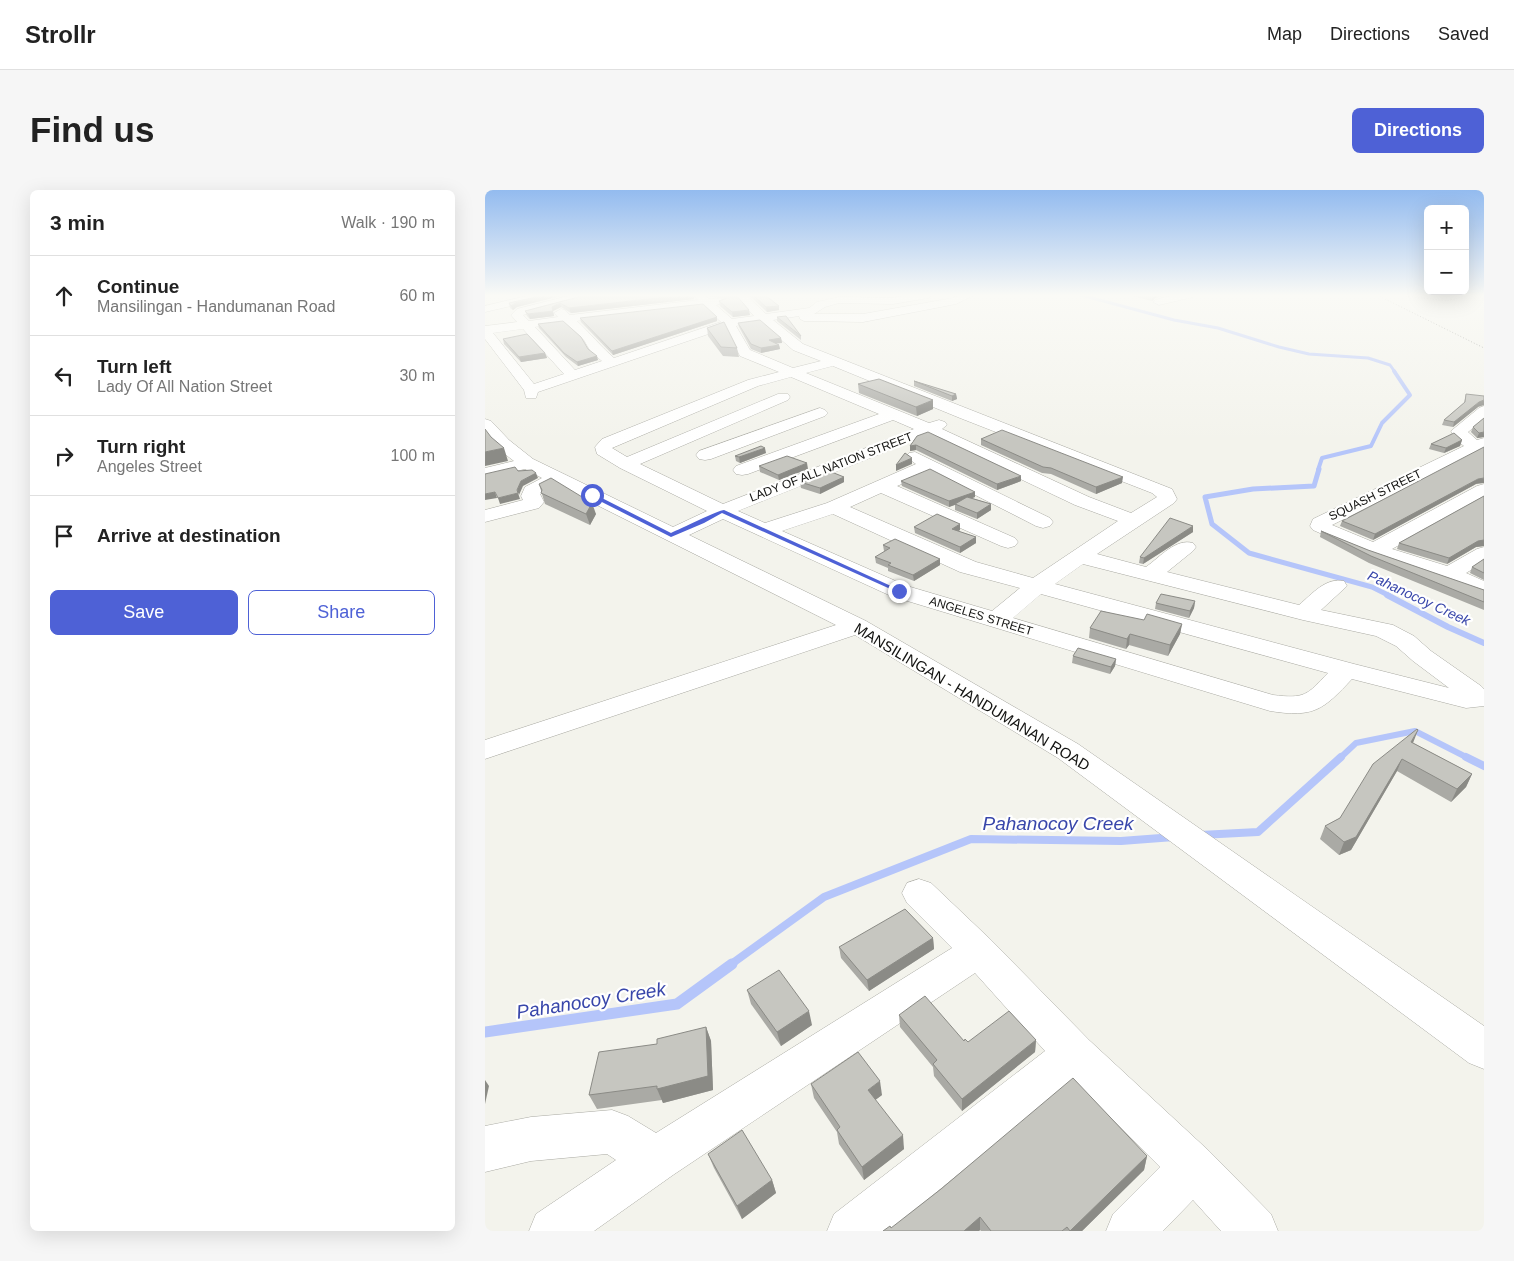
<!DOCTYPE html>
<meta charset="utf-8">
<style>
:root{--surface:#fff;--page:#f6f6f6;--text:#222;--muted:#767676;--line:#e0e0e0;--accent:#4e61d6}
body{margin:0;font-family:Helvetica,sans-serif;background:var(--page);color:var(--text)}
.controls{position:absolute;right:15px;top:15px;display:grid;overflow:hidden;border-radius:8px;box-shadow:0 5px 20px #0002}
.controls button{width:45px;height:45px;display:grid;place-items:center;padding:0;border:0;border-bottom:1px solid var(--line);background:var(--surface);color:var(--text);font:25px sans-serif}
.stop{position:absolute;width:15px;height:15px;margin:-11px;border:4px solid #4e61d6;border-radius:50%;background:#fff}
.stop.end{background:#4e61d6;border-color:#fff;box-shadow:0 1px 5px #0008}
.list{margin:0;padding:0;list-style:none}
h2{display:flex;justify-content:space-between;align-items:center;height:65px;margin:0;padding:0 20px;font-size:21px}
h2 small{font-size:16px;font-weight:400;color:var(--muted)}
.list li{display:grid;grid-template-columns:32px 1fr auto;gap:15px;align-items:center;box-sizing:border-box;height:80px;padding:0 20px;border-top:1px solid var(--line)}
.list b{display:block;font-size:19px;white-space:nowrap}
.list p{margin:0;font-size:16px;white-space:nowrap;color:var(--muted)}
.list em{font-size:16px;font-style:normal;color:var(--muted)}
.actions{display:flex;gap:10px;padding:15px 20px}
.actions a{flex:1;padding:11px 0;border:1px solid var(--accent);border-radius:8px;text-align:center;font-size:18px;color:var(--accent)}
.actions .main{background:var(--accent);color:#fff}
.icon{flex:none;width:28px;height:28px;fill:none;stroke:currentColor;stroke-width:2;stroke-linecap:round;stroke-linejoin:round}
.map{position:relative;flex:none;width:999px;height:1041px;overflow:hidden;border-radius:8px}
header{display:flex;align-items:center;gap:30px;box-sizing:border-box;height:70px;padding:0 25px;background:var(--surface);border-bottom:1px solid var(--line)}
header strong{font-size:24px}
nav{display:flex;gap:28px;margin-inline-start:auto;font-size:18px}
.intro{display:flex;align-items:center;justify-content:space-between;box-sizing:border-box;height:120px;padding:0 30px}
h1{margin:0;font-size:35px}
.button{padding:12px 22px;border-radius:8px;background:var(--accent);color:#fff;font-size:18px;font-weight:700}
main{display:flex;gap:30px;padding:0 30px}
aside{flex:1;background:var(--surface);border-radius:8px;box-shadow:0 5px 20px #0002}
.map>svg:first-child{display:block}
.lines{fill:none;stroke-linecap:round;stroke-linejoin:round}
.stream-far5{stroke:#b5c5fa;stroke-width:3}
.stream-far4{stroke:#b5c5fa;stroke-width:4}
.stream-far3{stroke:#b5c5fa;stroke-width:5}
.stream-far2{stroke:#b5c5fa;stroke-width:6}
.stream-far1{stroke:#b5c5fa;stroke-width:8}
.stream{stroke:#b5c5fa;stroke-width:11}
.minor-casing{stroke:#aaaaa3;stroke-width:1}
.path{stroke:#858580;stroke-width:1;stroke-dasharray:1 2;stroke-linecap:butt}
.minor{fill:#fff;fill-rule:evenodd}
.wall{fill:#aaaaa5}
.shaded-wall{fill:#8b8b86}
.building{fill:#c6c6c0;stroke:#8b8b86}
.route{fill:#4e61d6}
.labels{text-anchor:middle;stroke-width:4.5;stroke-linejoin:round;paint-order:stroke}
.far-street-label{font-size:12px;fill:#121210;stroke:#fffffe}
.far-water-label{font-size:14px;font-style:italic;fill:#3846aa;stroke:#fffffe}
.street-label{font-size:15px;fill:#121210;stroke:#fffffe}
.near-water-label{font-size:19px;font-style:italic;fill:#3846aa;stroke:#fffffe}
</style>
<header>
<strong>Strollr</strong>
<nav><a>Map</a><a>Directions</a><a>Saved</a></nav>
</header>
<div class="intro"><h1>Find us</h1><a class="button">Directions</a></div>
<main>
<aside>
<h2>3 min<small>Walk · 190 m</small></h2>
<ul class="list">
<li><svg class="icon" aria-label="ahead" viewBox="0 0 24 24"><path d="M12 20V5M6 11l6-6 6 6"/></svg><div><b>Continue</b><p>Mansilingan - Handumanan Road</p></div><em>60 m</em></li>
<li><svg class="icon" aria-label="left" viewBox="0 0 24 24"><path d="M17 20v-9H6M10 6l-5 5 5 5"/></svg><div><b>Turn left</b><p>Lady Of All Nation Street</p></div><em>30 m</em></li>
<li><svg class="icon" aria-label="right" viewBox="0 0 24 24"><path d="M7 20v-9h11M14 6l5 5-5 5"/></svg><div><b>Turn right</b><p>Angeles Street</p></div><em>100 m</em></li>
<li><svg class="icon" aria-label="arrive" viewBox="0 0 24 24"><path d="M6 21V4h12l-3 4 3 4H6"/></svg><div><b>Arrive at destination</b></div></li>
</ul>
<div class="actions"><a class="main">Save</a><a>Share</a></div>
</aside>
<div class="map">
<svg width="999" height="1041" viewBox="0 0 999 1041">
<rect width="100%" height="100%" fill="#f3f3ec"/>
<g class="lines">
<path class="stream-far5" d="M 596,105 L 689,130 L 733,138 L 794,157 L 824,164 L 883,168 L 905,175 L 910,182"/>
<path class="stream-far4" d="M 833,280 L 837,268 L 886,256 L 897,233 L 925,205 L 909,181"/>
<path class="stream-far3" d="M 834,279 L 829,296 L 768,299 L 720,307 L 727,334 L 764,363 L 887,397 L 905,406"/>
<g class="stream-far2">
<path d="M 902,405 L 963,437 L 999,453"/>
<path d="M 855,568 L 871,553 L 930,541 L 983,568"/>
</g>
<g class="stream-far1">
<path d="M 981,567 L 999,576"/>
<path d="M 715,645 L 773,642 L 856,567"/>
<path d="M 245,775 L 339,707 L 486,649 L 636,651 L 689,647"/>
</g>
<path class="stream" d="M 0,842 L 192,814 L 247,774"/>
<g class="minor-casing">
<g id="minor">
<path d="M 46,105 L 56,105 L 57,107 L 56,109 L 0,122 L 0,116 Z"/>
<path d="M 87,105 L 106,105 L 105,107 L 38,125 L 44,131 L 73,127 L 69,123 L 76,119 L 80,120 L 85,125 L 213,110 L 209,105 L 220,105 L 224,109 L 239,109 L 241,111 L 239,113 L 231,115 L 247,129 L 269,126 L 250,105 L 261,105 L 281,124 L 324,118 L 332,112 L 354,107 L 408,108 L 423,105 L 448,105 L 443,108 L 408,114 L 354,113 L 340,117 L 329,124 L 378,124 L 468,108 L 475,105 L 489,105 L 471,114 L 378,132 L 319,131 L 315,129 L 314,126 L 288,130 L 318,154 L 687,299 L 692,309 L 689,313 L 612,364 L 661,377 C 675,367 691,348 708,353 L 711,357 L 708,361 L 682,382 L 814,415 C 827,404 841,387 859,391 L 862,396 L 836,420 L 908,435 L 929,446 L 946,461 L 996,496 L 999,499 L 999,516 L 981,518 L 867,489 C 838,520 829,528 785,521 L 406,406 L 238,329 L 204,345 L 381,431 L 593,554 L 999,836 L 999,879 L 984,873 L 573,568 L 370,445 L 0,569 L 0,550 L 351,435 L 72,295 L 55,304 L 59,312 L 54,318 L 0,332 L 0,320 L 38,310 L 36,306 L 40,297 L 57,288 L 40,279 L 0,288 L 0,278 L 29,271 L 12,258 L 0,244 L 0,229 L 6,231 L 24,250 L 48,269 L 188,337 L 222,321 L 135,278 L 112,264 L 110,257 L 117,249 L 263,190 L 294,182 L 255,166 L 241,138 L 53,202 L 51,208 L 41,208 L 39,200 L 0,149 L 0,136 L 32,132 L 26,125 L 32,119 ZM 219,116 L 236,132 L 129,168 C 115,156 105,143 92,131 ZM 276,132 L 308,160 L 336,171 L 308,178 L 265,160 L 251,136 ZM 80,133 L 99,150 L 106,162 L 117,171 L 90,180 L 50,137 ZM 38,139 L 79,184 L 49,194 L 8,143 ZM 348,176 L 475,228 L 667,303 L 672,307 L 646,323 L 604,307 L 457,239 L 462,235 L 460,232 L 454,230 L 444,233 L 321,183 ZM 306,187 L 394,224 L 251,276 L 248,280 L 251,284 L 257,285 L 263,284 L 408,230 L 429,239 L 238,314 L 155,274 L 303,210 L 305,207 L 303,204 L 293,204 L 142,267 L 127,258 L 273,196 ZM 443,245 L 590,315 L 633,331 L 548,388 L 491,372 L 365,317 L 396,303 L 516,356 L 523,358 L 530,356 L 533,352 L 530,348 L 412,296 L 445,282 L 551,336 L 558,338 L 565,336 L 568,332 L 565,328 L 430,262 L 424,263 L 421,267 L 431,274 L 342,313 L 280,333 L 253,321 ZM 348,324 L 475,382 L 535,398 L 507,421 L 422,396 L 297,341 ZM 598,374 L 818,430 L 891,446 L 911,456 L 928,471 L 964,498 L 869,474 L 570,394 ZM 556,404 L 843,483 C 822,505 820,509 788,505 L 528,428 Z"/>
<path d="M 689,105 L 709,105 L 708,107 L 674,115 L 668,112 L 670,110 Z"/>
<path d="M 999,216 L 999,229 L 983,242 L 992,250 L 999,248 L 999,259 L 847,335 L 888,352 L 992,296 L 999,294 L 999,308 L 907,359 L 962,376 L 992,359 L 999,357 L 999,372 L 981,383 L 999,391 L 999,406 L 956,389 L 882,364 L 828,340 L 825,336 L 828,329 L 979,256 L 970,249 L 966,241 L 994,218 Z"/>
<path d="M 335,218 L 340,220 L 343,223 L 340,226 L 226,269 L 220,270 L 214,269 L 211,265 L 214,261 Z"/>
<path d="M 434,689 L 446,693 L 506,750 L 604,850 L 724,961 L 786,1024 L 793,1041 L 736,1041 L 708,1010 L 678,1041 L 621,1041 L 628,1024 L 675,977 L 588,890 L 404,1041 L 342,1041 L 349,1024 L 560,861 L 490,783 L 188,985 L 109,1041 L 44,1041 L 51,1024 L 131,970 L 122,964 L 46,971 L 0,982 L 0,936 L 46,927 L 127,920 L 143,926 L 171,943 L 467,758 L 422,713 L 417,703 L 422,693 Z"/>
</g>
</g>
<g class="path">
<path d="M 892,105 L 999,158"/>
<path d="M 915,105 L 962,111 L 983,105"/>
</g>
<use href="#minor" class="minor"/>
</g>
<g class="wall">
<path d="M 79,105 L 32,117 L 28,120 L 25,118 L 24,113 L 55,106 Z"/>
<path d="M 101,105 L 209,105 L 209,109 L 86,123 L 76,117 L 68,121 L 69,126 L 45,129 L 42,126 L 40,121 Z"/>
<path d="M 222,105 L 251,105 L 265,125 L 248,127 L 235,116 L 234,111 L 240,108 L 225,107 Z"/>
<path d="M 264,105 L 280,105 L 294,116 L 294,120 L 282,122 Z"/>
<path d="M 644,105 L 681,105 L 670,108 L 667,111 Z"/>
<path d="M 232,127 L 232,131 L 128,165 L 96,132 L 95,128 Z"/>
<path d="M 292,127 L 316,146 L 316,150 L 292,131 Z"/>
<path d="M 253,133 L 296,148 L 297,153 L 291,153 L 294,155 L 295,159 L 276,163 L 266,159 L 254,137 Z"/>
<path d="M 53,134 L 103,159 L 113,170 L 93,176 L 81,167 L 54,138 Z"/>
<path d="M 222,138 L 252,158 L 254,167 L 238,166 L 223,146 Z"/>
<path d="M 18,149 L 60,163 L 62,168 L 36,172 L 19,154 Z"/>
<path d="M 429,191 L 471,204 L 472,209 L 467,211 L 429,196 Z"/>
<path d="M 373,194 L 448,219 L 432,226 L 374,203 Z"/>
<path d="M 981,204 L 993,217 L 968,237 L 957,235 L 959,230 L 979,213 Z"/>
<path d="M 999,228 L 999,247 L 992,248 L 986,242 L 988,237 Z"/>
<path d="M 432,246 L 536,291 L 512,300 L 431,260 L 425,261 L 425,256 Z"/>
<path d="M 496,249 L 637,293 L 611,304 L 566,284 L 557,283 L 496,255 Z"/>
<path d="M 977,250 L 975,256 L 959,263 L 944,259 L 946,254 Z"/>
<path d="M 281,263 L 255,273 L 251,271 L 250,266 Z"/>
<path d="M 274,276 L 323,279 L 294,290 L 275,282 Z"/>
<path d="M 359,287 L 359,292 L 335,304 L 316,298 L 315,292 Z"/>
<path d="M 416,291 L 490,302 L 490,307 L 487,308 L 506,314 L 506,320 L 492,329 L 470,320 L 470,315 L 464,317 L 417,296 Z"/>
<path d="M 54,294 L 111,324 L 105,335 L 60,314 Z"/>
<path d="M 991,294 L 888,350 L 855,336 L 857,331 Z"/>
<path d="M 999,306 L 999,356 L 991,357 L 962,374 L 912,359 L 914,353 Z"/>
<path d="M 708,336 L 708,342 L 658,374 L 654,373 L 655,367 Z"/>
<path d="M 429,337 L 475,340 L 473,341 L 491,347 L 491,353 L 475,363 L 430,343 Z"/>
<path d="M 836,341 L 883,360 L 999,400 L 999,420 L 884,373 L 835,347 Z"/>
<path d="M 398,355 L 455,369 L 455,375 L 429,391 L 403,381 L 403,378 L 391,373 L 390,367 L 399,362 L 399,361 Z"/>
<path d="M 999,369 L 999,390 L 985,383 L 987,377 Z"/>
<path d="M 710,411 L 709,418 L 704,428 L 670,419 L 671,413 Z"/>
<path d="M 659,430 L 697,434 L 695,444 L 683,466 L 644,455 L 641,459 L 604,448 L 605,438 Z"/>
<path d="M 588,466 L 631,469 L 630,476 L 625,484 L 587,473 Z"/>
<path d="M 928,553 L 987,584 L 981,597 L 966,612 L 912,581 L 866,660 L 854,665 L 835,649 L 840,636 L 855,628 Z"/>
<path d="M 448,748 L 449,759 L 384,801 L 356,768 L 354,757 Z"/>
<path d="M 262,800 L 327,835 L 296,856 L 266,814 Z"/>
<path d="M 414,825 L 483,852 L 551,850 L 550,862 L 477,921 L 449,886 L 448,877 L 415,837 Z"/>
<path d="M 221,837 L 226,851 L 228,900 L 178,913 L 177,910 L 112,919 L 104,905 Z"/>
<path d="M 326,894 L 397,905 L 390,910 L 419,959 L 379,990 L 354,954 L 352,942 L 329,908 Z"/>
<path d="M 223,964 L 287,990 L 291,1003 L 257,1029 L 229,978 Z"/>
<path d="M 662,966 L 659,980 L 597,1041 L 496,1041 L 495,1040 L 494,1041 L 398,1041 Z"/>
</g>
<g class="shaded-wall">
<path d="M 60,105 L 79,105 L 32,117 L 28,120 L 26,116 L 30,113 Z"/>
<path d="M 199,105 L 209,105 L 209,109 L 86,123 L 84,118 Z"/>
<path d="M 669,105 L 681,105 L 670,108 L 667,111 L 667,107 Z"/>
<path d="M 75,113 L 76,117 L 68,121 L 67,117 Z"/>
<path d="M 294,116 L 294,120 L 282,122 L 281,117 Z"/>
<path d="M 264,120 L 265,125 L 248,127 L 247,122 Z"/>
<path d="M 68,121 L 69,126 L 45,129 L 43,124 Z"/>
<path d="M 232,127 L 232,131 L 128,165 L 127,161 Z"/>
<path d="M 296,148 L 297,153 L 285,154 L 284,150 Z"/>
<path d="M 294,155 L 295,159 L 276,163 L 276,158 Z"/>
<path d="M 60,163 L 62,168 L 36,172 L 34,167 Z"/>
<path d="M 112,166 L 113,170 L 93,176 L 92,172 Z"/>
<path d="M 471,204 L 472,209 L 467,211 L 467,206 Z"/>
<path d="M 448,210 L 448,219 L 432,226 L 431,217 Z"/>
<path d="M 999,210 L 999,215 L 993,217 L 968,237 L 969,232 L 994,212 Z"/>
<path d="M 999,242 L 999,247 L 992,248 L 994,243 Z"/>
<path d="M 977,250 L 975,256 L 959,263 L 961,258 Z"/>
<path d="M 431,255 L 431,260 L 425,261 L 425,256 Z"/>
<path d="M 19,258 L 23,271 L 0,276 L 0,262 Z"/>
<path d="M 280,258 L 281,263 L 255,273 L 254,267 Z"/>
<path d="M 427,268 L 427,274 L 411,281 L 411,275 Z"/>
<path d="M 322,273 L 323,279 L 294,290 L 293,285 Z"/>
<path d="M 51,283 L 53,288 L 38,296 L 34,305 L 32,300 L 36,291 Z"/>
<path d="M 536,286 L 536,291 L 512,300 L 512,294 Z"/>
<path d="M 359,287 L 359,292 L 335,304 L 335,298 Z"/>
<path d="M 638,287 L 637,293 L 611,304 L 611,297 Z"/>
<path d="M 999,288 L 999,293 L 991,294 L 888,350 L 890,344 L 993,289 Z"/>
<path d="M 10,302 L 12,308 L 0,310 L 0,304 Z"/>
<path d="M 490,302 L 490,307 L 464,317 L 464,311 Z"/>
<path d="M 33,303 L 35,309 L 15,314 L 13,308 Z"/>
<path d="M 107,313 L 111,324 L 105,335 L 101,324 Z"/>
<path d="M 506,314 L 506,320 L 492,329 L 492,323 Z"/>
<path d="M 475,334 L 475,340 L 467,345 L 467,339 Z"/>
<path d="M 708,336 L 708,342 L 658,374 L 659,368 Z"/>
<path d="M 491,347 L 491,353 L 475,363 L 475,357 Z"/>
<path d="M 999,350 L 999,356 L 991,357 L 962,374 L 964,368 L 993,351 Z"/>
<path d="M 455,369 L 455,375 L 429,391 L 428,385 Z"/>
<path d="M 710,411 L 709,418 L 704,428 L 705,421 Z"/>
<path d="M 697,434 L 695,444 L 683,466 L 685,455 Z"/>
<path d="M 645,444 L 644,455 L 641,459 L 642,449 Z"/>
<path d="M 631,469 L 630,476 L 625,484 L 626,477 Z"/>
<path d="M 933,540 L 928,553 L 921,565 L 926,552 Z"/>
<path d="M 917,569 L 912,581 L 866,660 L 854,665 L 859,652 Z"/>
<path d="M 987,584 L 981,597 L 966,612 L 972,599 Z"/>
<path d="M 448,748 L 449,759 L 384,801 L 382,790 Z"/>
<path d="M 324,821 L 327,835 L 296,856 L 292,842 Z"/>
<path d="M 221,837 L 226,851 L 228,900 L 178,913 L 172,899 Z"/>
<path d="M 551,850 L 550,862 L 477,921 L 477,909 Z"/>
<path d="M 0,890 L 4,896 L 0,914 Z"/>
<path d="M 395,891 L 397,905 L 385,914 L 383,900 Z"/>
<path d="M 418,945 L 419,959 L 379,990 L 377,977 Z"/>
<path d="M 662,966 L 659,980 L 597,1041 L 585,1041 Z"/>
<path d="M 287,990 L 291,1003 L 257,1029 L 252,1016 Z"/>
<path d="M 495,1027 L 495,1040 L 494,1041 L 479,1041 Z"/>
</g>
<g class="building">
<path d="M 56,105 L 60,105 L 30,113 L 26,116 L 24,113 L 55,106 Z"/>
<path d="M 101,105 L 199,105 L 84,118 L 75,113 L 67,117 L 68,121 L 43,124 L 40,121 Z"/>
<path d="M 240,105 L 251,105 L 264,120 L 247,122 L 234,111 L 242,108 Z"/>
<path d="M 268,105 L 280,105 L 294,116 L 281,117 Z"/>
<path d="M 659,105 L 669,105 L 667,107 Z"/>
<path d="M 218,114 L 232,127 L 127,161 L 95,128 Z"/>
<path d="M 301,126 L 316,146 L 292,127 Z"/>
<path d="M 275,130 L 296,148 L 284,150 L 294,155 L 276,158 L 266,154 L 253,133 Z"/>
<path d="M 78,131 L 96,147 L 103,159 L 112,166 L 92,172 L 79,163 L 53,134 Z"/>
<path d="M 239,132 L 252,158 L 236,157 L 222,138 Z"/>
<path d="M 42,144 L 60,163 L 34,167 L 18,149 Z"/>
<path d="M 394,189 L 448,210 L 431,217 L 373,194 Z"/>
<path d="M 429,191 L 471,204 L 467,206 Z"/>
<path d="M 981,204 L 999,206 L 999,210 L 994,212 L 969,232 L 959,230 L 980,212 Z"/>
<path d="M 999,228 L 999,242 L 994,243 L 988,237 Z"/>
<path d="M 0,239 L 6,247 L 19,258 L 0,262 Z"/>
<path d="M 517,240 L 638,287 L 611,297 L 566,278 L 558,277 L 496,249 Z"/>
<path d="M 443,242 L 536,286 L 512,294 L 431,255 L 425,256 L 432,246 Z"/>
<path d="M 969,243 L 977,250 L 961,258 L 946,254 Z"/>
<path d="M 276,256 L 280,258 L 254,267 L 250,266 Z"/>
<path d="M 999,257 L 999,288 L 993,289 L 890,344 L 857,331 Z"/>
<path d="M 420,263 L 427,268 L 411,275 Z"/>
<path d="M 302,266 L 322,273 L 293,285 L 274,276 Z"/>
<path d="M 30,277 L 33,281 L 47,280 L 51,283 L 36,291 L 32,300 L 33,303 L 13,308 L 10,302 L 0,304 L 0,284 Z"/>
<path d="M 445,279 L 490,302 L 464,311 L 416,291 Z"/>
<path d="M 344,281 L 359,287 L 335,298 L 315,292 Z"/>
<path d="M 66,288 L 107,313 L 101,324 L 56,303 L 57,300 L 54,294 Z"/>
<path d="M 999,306 L 999,350 L 993,351 L 964,368 L 914,353 Z"/>
<path d="M 482,307 L 506,314 L 492,323 L 470,314 Z"/>
<path d="M 452,324 L 475,334 L 467,339 L 491,347 L 475,357 L 429,337 Z"/>
<path d="M 685,328 L 708,336 L 659,368 L 655,367 Z"/>
<path d="M 836,341 L 883,360 L 999,400 L 999,412 L 886,366 Z"/>
<path d="M 410,349 L 455,369 L 428,385 L 403,375 L 406,373 L 390,367 L 405,358 L 398,355 Z"/>
<path d="M 999,369 L 999,383 L 987,377 Z"/>
<path d="M 676,404 L 710,411 L 705,421 L 671,413 Z"/>
<path d="M 616,421 L 659,430 L 662,424 L 697,434 L 685,455 L 645,444 L 642,449 L 605,438 Z"/>
<path d="M 593,458 L 631,469 L 626,477 L 588,466 Z"/>
<path d="M 932,539 L 933,540 L 926,552 L 987,584 L 972,599 L 917,569 L 871,647 L 859,652 L 840,636 L 855,628 L 888,574 Z"/>
<path d="M 420,719 L 448,748 L 382,790 L 354,757 Z"/>
<path d="M 294,780 L 324,821 L 292,842 L 262,800 Z"/>
<path d="M 440,806 L 479,851 L 480,849 L 483,852 L 524,821 L 551,850 L 477,909 L 448,874 L 452,870 L 414,825 Z"/>
<path d="M 221,837 L 223,886 L 172,899 L 172,896 L 104,905 L 114,862 L 172,854 L 172,849 Z"/>
<path d="M 373,862 L 395,891 L 383,900 L 418,945 L 377,977 L 352,940 L 355,937 L 326,894 Z"/>
<path d="M 588,888 L 662,966 L 585,1041 L 582,1037 L 577,1041 L 506,1041 L 495,1027 L 479,1041 L 398,1041 L 405,1036 L 406,1038 L 456,999 Z"/>
<path d="M 257,940 L 287,990 L 252,1016 L 223,964 Z"/>
</g>
<linearGradient id="sky" x2="0" y2="1"><stop stop-color="#93bbef"/><stop offset="0.42" stop-color="#fafaf6"/><stop offset="1" stop-color="#fafaf6" stop-opacity="0"/></linearGradient>
<rect width="999" height="251" fill="url(#sky)"/>
<path class="route" d="M 107,303 L 186,343 C 195,339 234,320 239,320 L 417,401 L 412,402 L 237,323 L 219,333 L 186,347 L 105,306 Z"/>
<g class="labels">
<g class="far-street-label">
<text transform="translate(346 277) rotate(-21)" y="4">LADY OF ALL NATION STREET</text>
<text transform="translate(890 305) rotate(-26)" y="4">SQUASH STREET</text>
<text transform="translate(496 426) rotate(17)" y="4">ANGELES STREET</text>
</g>
<g class="far-water-label">
<text transform="translate(934 408) rotate(25)" y="5">Pahanocoy Creek</text>
</g>
<g class="street-label">
<text transform="translate(487 507) rotate(31)" y="5">MANSILINGAN - HANDUMANAN ROAD</text>
</g>
<g class="near-water-label">
<text x="573" y="640">Pahanocoy Creek</text>
<text transform="translate(106 810) rotate(-9)" y="7">Pahanocoy Creek</text>
</g>
</g>
</svg>
<div class="controls">
<button>+</button>
<button>−</button>
</div>
<div class="stop" style="left:107px;top:305px"></div>
<div class="stop end" style="left:414px;top:401px"></div>
</div>
</main>
